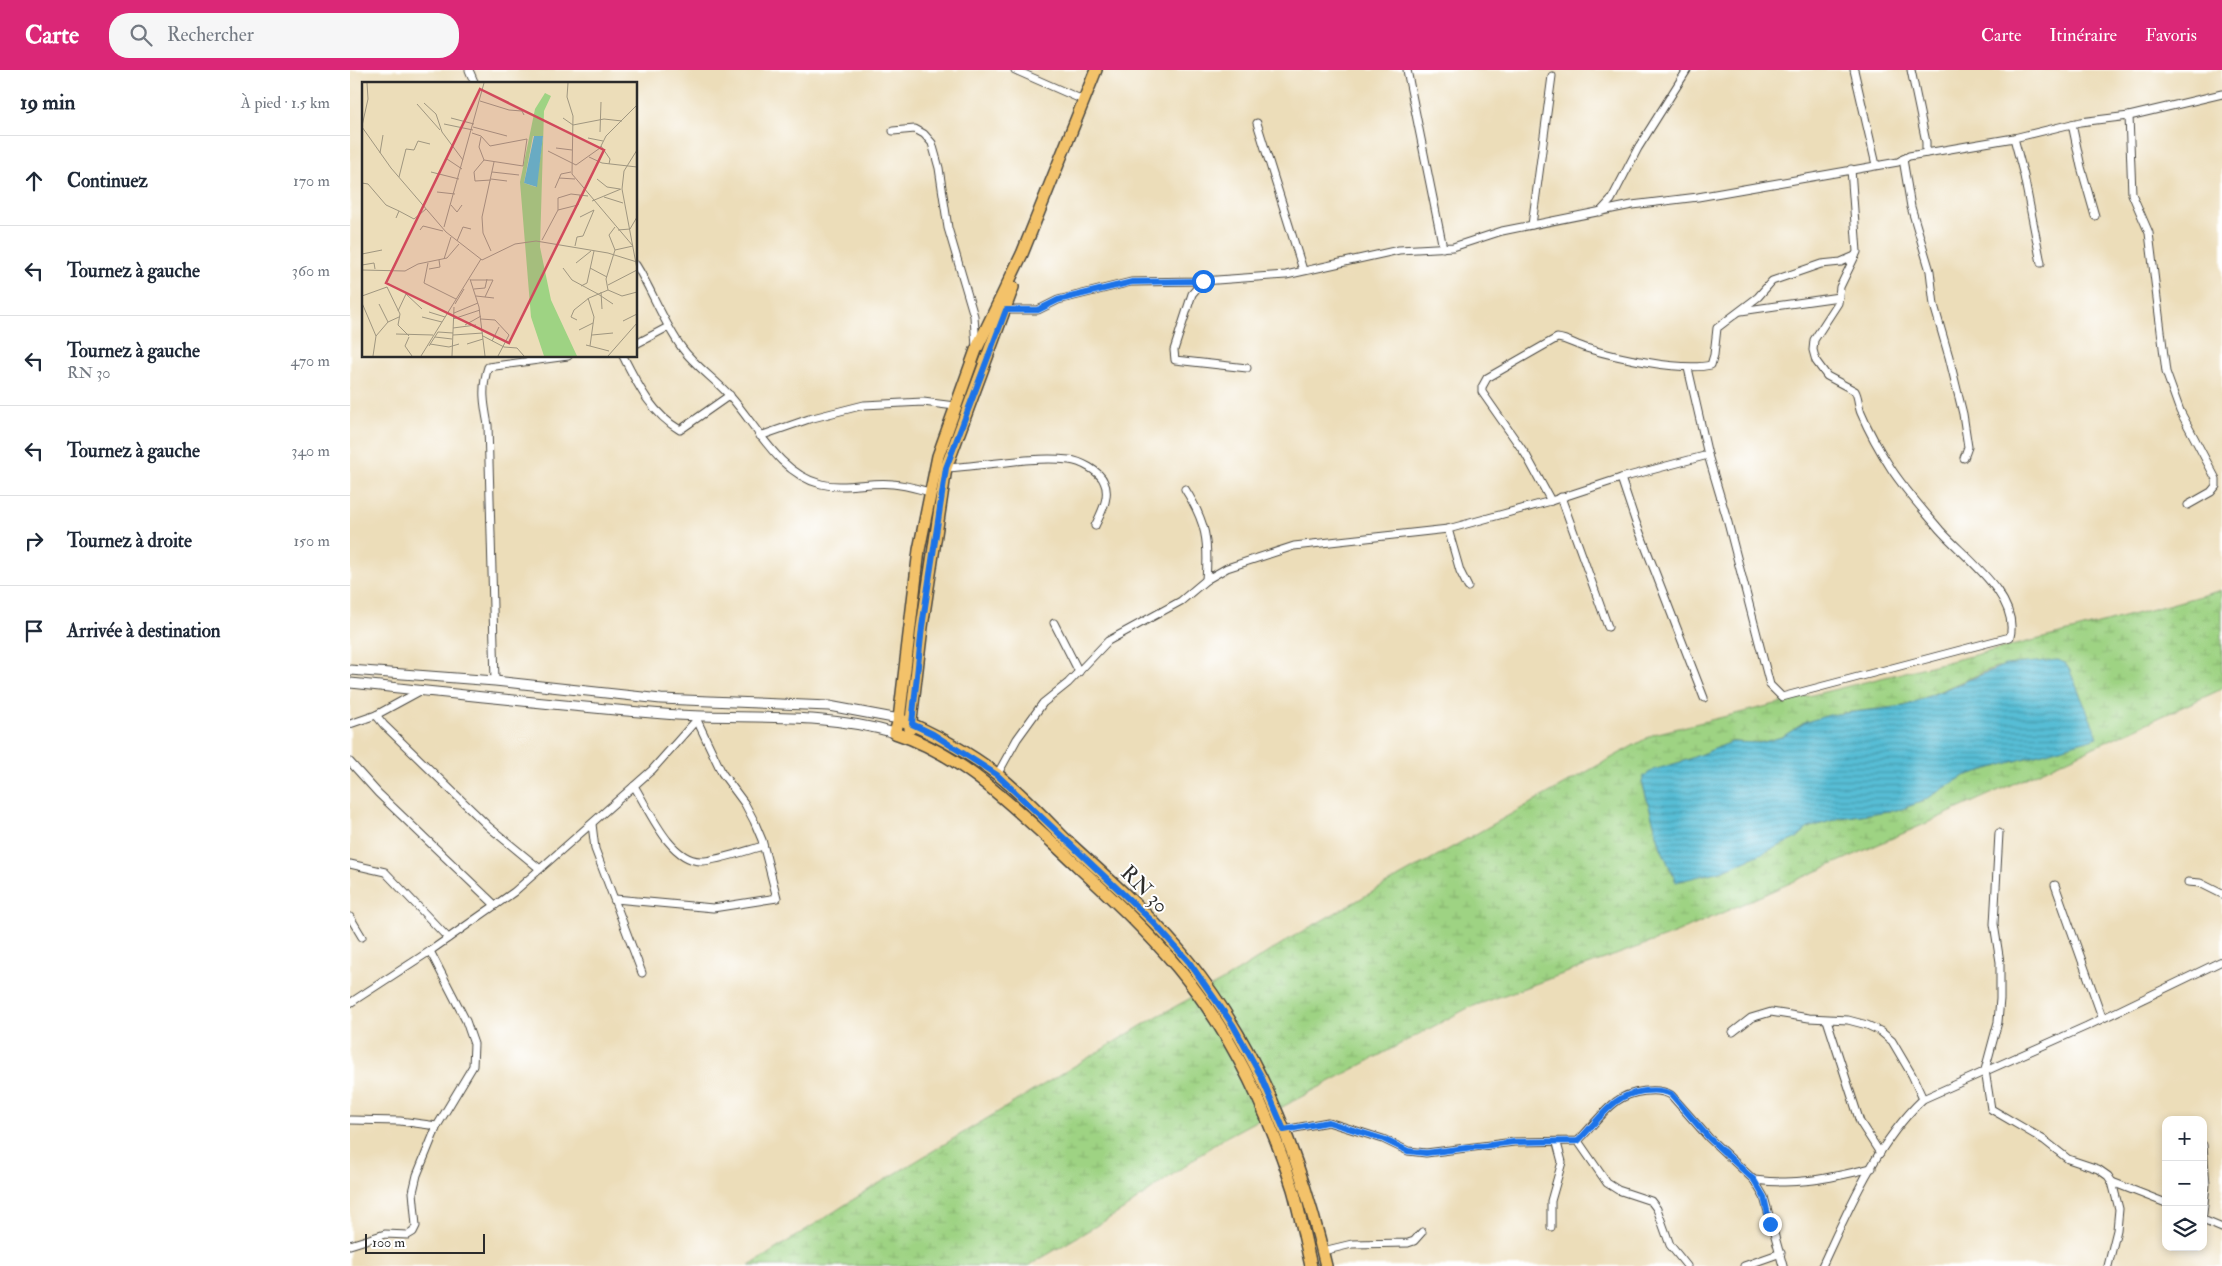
<!DOCTYPE html>
<html lang="fr">
<meta charset="utf-8">
<style>
:root{--surface:#fff;--page:#f6f6f7;--text:#1f2937;--muted:#747a83;--line:#e0e1e3;--accent:#db2777}
body{margin:0;font-family:"IM FELL Double Pica",serif;background:var(--page);color:var(--text)}
.controls{position:absolute;right:15px;bottom:15px;display:grid;overflow:hidden;border-radius:10px;box-shadow:0 2px 8px #0003}
.controls button{width:45px;height:45px;display:grid;place-items:center;padding:0;border:0;border-bottom:1px solid var(--line);background:var(--surface);color:var(--text);font:25px sans-serif}
.scale{position:absolute;left:15px;bottom:12px;width:120px;box-sizing:border-box;padding-left:5px;border:2px solid #2b2b2b;border-top:0;font-size:14px;line-height:18px;white-space:nowrap;color:#2b2b2b;-webkit-text-stroke:4px #fff;paint-order:stroke}
.stop{position:absolute;width:15px;height:15px;margin:-11px;border:4px solid #1a73e8;border-radius:50%;background:#fff}
.stop.end{background:#1a73e8;border-color:#fff;box-shadow:0 1px 5px #0008}
.list{margin:0;padding:0;list-style:none}
h2{display:flex;justify-content:space-between;align-items:center;height:65px;margin:0;padding:0 20px;font-size:21px}
h2 small{font-size:16px;font-weight:400;color:var(--muted)}
.list li{display:grid;grid-template-columns:32px 1fr auto;gap:15px;align-items:center;box-sizing:border-box;height:90px;padding:0 20px;border-top:1px solid var(--line)}
.list b{display:block;font-size:19px;white-space:nowrap}
.list p{margin:0;font-size:16px;white-space:nowrap;color:var(--muted)}
.list em{font-size:16px;font-style:normal;color:var(--muted)}
.icon{flex:none;width:28px;height:28px;fill:none;stroke:currentColor;stroke-width:2;stroke-linecap:round;stroke-linejoin:round}
.map{position:relative;flex:none;width:1872px;height:1196px;overflow:hidden}
header{display:flex;align-items:center;gap:30px;box-sizing:border-box;height:70px;padding:0 25px;background:var(--accent);color:#fff}
header strong{font-size:24px}
nav{display:flex;gap:28px;margin-inline-start:auto;font-size:18px}
.search{width:350px;height:45px;background:var(--page);display:flex;align-items:center;gap:12px;box-sizing:border-box;padding:0 18px;border-radius:20px;color:var(--muted);font-size:19px}
main{display:flex}
aside{flex:1;background:var(--surface)}
.map>svg:first-child{display:block}
.wetland{fill:url(#wetland-marsh);stroke:#647f57;fill-rule:evenodd}
.water{fill:url(#water-rules);stroke:#417480}
.lines{fill:none;stroke-linecap:round;stroke-linejoin:round}
.minor-casing{stroke:#484640;stroke-width:9}
.tertiary-casing{stroke:#484640;stroke-width:11}
.primary-casing{stroke:#484640;stroke-width:14}
.minor{stroke:#fff;stroke-width:7}
.tertiary{stroke:#fff;stroke-width:9}
.primary{stroke:#f3c26a;stroke-width:11}
.route{stroke:#1a73e8;stroke-width:6}
.labels{text-anchor:middle;stroke-width:4;stroke-linejoin:round;paint-order:stroke}
.street-label{font-size:21px;fill:#2b2b2b;stroke:#fff}
.inset-road{fill:none;stroke:#9f9680;stroke-width:1}
.view{fill:#d1495b;fill-opacity:0.15;stroke:#d1495b;stroke-width:2.5}
.inset-edge{fill:none;stroke:#2b2b2b;stroke-width:2.5}
</style>
<header>
<strong>Carte</strong>
<div class="search"><svg class="icon" aria-label="search" viewBox="0 0 24 24"><circle cx="10" cy="10" r="6"/><path d="M15 15l6 6"/></svg>Rechercher</div>
<nav><a>Carte</a><a>Itinéraire</a><a>Favoris</a></nav>
</header>
<main>
<aside>
<h2>19 min<small>À pied · 1.5 km</small></h2>
<ul class="list">
<li><svg class="icon" aria-label="ahead" viewBox="0 0 24 24"><path d="M12 20V5M6 11l6-6 6 6"/></svg><div><b>Continuez</b></div><em>170 m</em></li>
<li><svg class="icon" aria-label="left" viewBox="0 0 24 24"><path d="M17 20v-9H6M10 6l-5 5 5 5"/></svg><div><b>Tournez à gauche</b></div><em>360 m</em></li>
<li><svg class="icon" aria-label="left" viewBox="0 0 24 24"><path d="M17 20v-9H6M10 6l-5 5 5 5"/></svg><div><b>Tournez à gauche</b><p>RN 30</p></div><em>470 m</em></li>
<li><svg class="icon" aria-label="left" viewBox="0 0 24 24"><path d="M17 20v-9H6M10 6l-5 5 5 5"/></svg><div><b>Tournez à gauche</b></div><em>340 m</em></li>
<li><svg class="icon" aria-label="right" viewBox="0 0 24 24"><path d="M7 20v-9h11M14 6l5 5-5 5"/></svg><div><b>Tournez à droite</b></div><em>150 m</em></li>
<li><svg class="icon" aria-label="arrive" viewBox="0 0 24 24"><path d="M6 21V4h12l-3 4 3 4H6"/></svg><div><b>Arrivée à destination</b></div></li>
</ul>
</aside>
<div class="map">
<svg width="1872" height="1196" viewBox="0 0 1872 1196">
<defs>
<pattern id="wetland-marsh" width="20" height="14" patternUnits="userSpaceOnUse" patternTransform="scale(1.25)"><rect width="20" height="14" fill="#9ed383"/><path d="M1 5h8M5 5V1M11 12h8M15 12V8" fill="none" stroke="#88b571"/></pattern>
<pattern id="water-rules" width="6" height="5" patternUnits="userSpaceOnUse" patternTransform="scale(1.25)"><rect width="6" height="5" fill="#57bdd5"/><path d="M0 2.5h6" fill="none" stroke="#489aad"/></pattern>
</defs>
<rect width="100%" height="100%" fill="#fff"/>
<filter id="ink" filterUnits="userSpaceOnUse"><feTurbulence type="fractalNoise" baseFrequency=".02" numOctaves="2"/><feDisplacementMap in="SourceGraphic" scale="10" xChannelSelector="R" yChannelSelector="G"/><feConvolveMatrix kernelMatrix="1 2 1 2 8 2 1 2 1" color-interpolation-filters="sRGB"/></filter>
<filter id="wash" filterUnits="userSpaceOnUse"><feTurbulence type="fractalNoise" baseFrequency=".0096" numOctaves="4" result="noise"/><feDisplacementMap in="SourceGraphic" scale="20" xChannelSelector="R" yChannelSelector="G"/><feGaussianBlur stdDeviation="1.12" result="paint"/><feColorMatrix in="noise" values="0 0 0 0 0 0 0 0 0 0 0 0 0 0 0 0 0 1.4 0 .05"/><feComposite in="paint" operator="in"/></filter>
<g filter="url(#wash)">
<rect width="100%" height="100%" fill="#ecddb9"/>
<path class="wetland" d="M 1872,520 L 1872,619 L 1570,756 L 1324,864 L 1118,938 L 872,1069 L 773,1140 L 678,1196 L 399,1196 L 523,1117 L 806,947 L 874,910 L 944,866 L 1304,664 L 1730,559 ZM 1646,597 L 1719,599 L 1747,667 L 1614,706 L 1573,731 L 1552,739 L 1490,748 L 1458,758 L 1446,768 L 1374,800 L 1326,811 L 1311,778 L 1292,712 L 1320,695 L 1334,691 L 1382,672 L 1410,673 L 1432,667 L 1456,652 L 1492,643 L 1555,636 Z"/>
<path class="water" d="M 1708,590 L 1715,593 L 1719,599 L 1748,667 L 1614,706 L 1573,731 L 1552,739 L 1490,748 L 1458,758 L 1447,768 L 1374,800 L 1326,812 L 1311,778 L 1292,712 L 1294,706 L 1303,700 L 1334,691 L 1382,672 L 1410,673 L 1432,667 L 1456,652 L 1479,645 L 1555,636 L 1655,595 Z"/>
</g>
<g filter="url(#ink)">
<g class="lines">
<g class="minor-casing">
<g id="minor">
<path d="M 119,0 L 125,14"/>
<path d="M 665,0 L 733,30"/>
<path d="M 1057,0 L 1093,178"/>
<path d="M 1504,0 L 1526,95"/>
<path d="M 1561,0 L 1576,72 L 1576,83"/>
<path d="M 1779,46 L 1782,124 L 1799,163 L 1816,302 L 1830,341 L 1866,409 L 1866,416 L 1861,422 L 1838,435"/>
<path d="M 907,53 L 953,200"/>
<path d="M 1722,54 L 1731,97 L 1745,146"/>
<path d="M 543,61 L 565,59 L 574,64 L 582,73 L 589,98 L 598,158 L 624,246 L 626,278"/>
<path d="M 1664,68 L 1674,106 L 1691,193"/>
<path d="M 1553,89 L 1561,137 L 1580,201 L 1584,235 L 1599,287 L 1613,344 L 1618,377 L 1614,388"/>
<path d="M 1250,142 L 1261,130 L 1288,78 L 1337,0"/>
<path d="M 1182,155 L 1202,6"/>
<path d="M 286,195 C 303,222 313,252 332,278 C 345,296 365,309 380,326 C 407,356 428,403 471,414 C 495,420 520,411 543,414 C 556,415 568,419 580,422"/>
<path d="M 853,211 L 842,224 L 824,280 L 825,290 L 897,298"/>
<path d="M 656,240 L 688,240 L 708,230 L 781,212 L 853,211 L 936,205 L 1049,180 L 1103,177 L 1152,161 L 1282,135 L 1348,127 L 1548,92 L 1559,86 L 1664,68 L 1730,52 L 1779,46 L 1872,24"/>
<path d="M 1391,241 L 1489,227"/>
<path d="M 286,274 L 318,257"/>
<path d="M 273,286 C 288,315 301,343 330,360 L 380,325"/>
<path d="M 1338,298 L 1358,385 L 1377,449 L 1420,615 L 1432,627 L 1660,567 C 1670,526 1614,487 1590,460 C 1574,441 1556,421 1542,400 C 1531,383 1519,362 1511,343 C 1508,336 1509,328 1505,321 L 1477,306 L 1466,291 L 1463,280 L 1464,270 L 1488,233 L 1490,217 L 1507,182 L 1501,99"/>
<path d="M 410,366 L 459,349 L 514,335 L 573,332 L 605,336"/>
<path d="M 596,398 C 636,396 679,386 719,390 C 730,391 750,401 754,412 C 761,426 751,443 745,456"/>
<path d="M 1271,408 L 1285,450 L 1354,628"/>
<path d="M 835,419 C 856,452 859,471 856,510"/>
<path d="M 1211,427 L 1258,557"/>
<path d="M 1201,431 L 1176,385 L 1132,322 L 1132,317 L 1137,308 L 1207,268 C 1217,269 1226,275 1236,278 C 1265,287 1332,302 1361,295 L 1364,285 L 1367,258 L 1408,227 L 1422,211 L 1471,194 L 1491,192 L 1505,186"/>
<path d="M 1098,459 L 1110,501 L 1118,517"/>
<path d="M 704,553 L 729,602"/>
<path d="M 145,611 L 138,355 C 134,334 131,318 138,297 L 218,286"/>
<path d="M 26,645 L 34,655 L 139,757 L 190,799"/>
<path d="M 0,654 L 26,645 L 72,620"/>
<path d="M 0,692 L 28,723 L 145,835"/>
<path d="M 647,705 L 667,669 L 693,633 L 718,613 L 758,571 L 831,531 L 856,510 L 877,498 L 944,476 L 1098,459 L 1201,431 L 1271,408 L 1358,385"/>
<path d="M 284,716 C 299,739 319,790 350,791 C 364,792 398,780 413,776"/>
<path d="M 242,754 L 245,779 L 292,903"/>
<path d="M 0,794 L 35,802 L 98,868"/>
<path d="M 1838,812 L 1850,813 L 1872,824"/>
<path d="M 1705,815 L 1752,947"/>
<path d="M 265,829 L 363,838 L 427,828 L 412,770 L 404,751 L 395,734 L 372,703 L 347,650"/>
<path d="M 0,847 L 12,867"/>
<path d="M 0,933 L 80,881 L 164,822 L 302,700 L 350,646"/>
<path d="M 1477,950 L 1510,1052 L 1530,1083"/>
<path d="M 1383,962 L 1401,948 L 1421,942 L 1459,948 L 1498,950 L 1517,955 L 1530,961 L 1542,971 L 1562,1005 L 1573,1029"/>
<path d="M 1635,1000 L 1641,1039 L 1694,1070 L 1718,1089 L 1748,1099 L 1758,1106 L 1762,1112 L 1769,1139 L 1767,1160 L 1758,1196"/>
<path d="M 1635,1000 L 1648,952 L 1650,929 L 1650,892 L 1644,854 L 1649,763"/>
<path d="M 0,1050 L 50,1051 L 87,1056"/>
<path d="M 934,1060 L 978,1052 L 1033,1069 L 1058,1081 L 1076,1083 L 1164,1072 L 1228,1071 C 1241,1058 1253,1041 1267,1031 C 1280,1021 1308,1017 1321,1025 L 1359,1068 L 1404,1110 L 1414,1127 L 1433,1196"/>
<path d="M 1228,1071 L 1257,1113 L 1268,1120 L 1301,1131 L 1307,1139 L 1320,1175 L 1337,1196"/>
<path d="M 1853,1075 L 1856,1115 L 1853,1144"/>
<path d="M 1404,1110 C 1450,1116 1478,1108 1522,1098"/>
<path d="M 1762,1112 L 1816,1133"/>
<path d="M 1853,1150 L 1872,1158"/>
<path d="M 1201,1157 L 1201,1131 L 1212,1092 L 1207,1073"/>
<path d="M 0,1175 L 35,1164 L 58,1165 L 63,1162 L 66,1156 L 63,1122 L 67,1105 L 87,1056 L 123,996 L 124,974 L 116,951 L 80,881"/>
<path d="M 973,1181 L 1002,1174 L 1058,1173 L 1064,1171 L 1072,1162"/>
<path d="M 1394,1196 L 1431,1183"/>
<path d="M 1472,1196 C 1499,1138 1526,1074 1573,1029 L 1737,956 L 1872,891"/>
</g>
</g>
<g class="tertiary-casing">
<g id="tertiary">
<path d="M 0,600 L 145,611 L 311,629 L 479,636 L 549,649"/>
<path d="M 0,613 C 109,624 218,637 327,645 C 400,649 474,642 545,663"/>
</g>
</g>
<g class="primary-casing">
<g id="primary">
<path d="M 746,0 L 672,184 L 626,280 L 588,386 L 569,480 L 549,649 L 545,663 C 608,683 655,729 702,772 C 745,813 790,852 828,898 C 880,961 918,1041 943,1119 C 950,1144 955,1170 961,1196"/>
<path d="M 549,649 C 580,661 621,684 648,705 C 672,724 694,748 716,770 C 758,809 803,847 839,892 C 909,980 951,1088 976,1196"/>
<path d="M 560,659 L 572,557 L 596,398 L 663,217"/>
</g>
</g>
<use href="#minor" class="minor"/>
<use href="#tertiary" class="tertiary"/>
<use href="#primary" class="primary"/>
</g>
</g>
<g class="lines" filter="url(#ink)">
<path class="route" d="M 853,211 L 782,212 L 708,230 L 688,240 L 656,240 L 596,398 L 572,557 L 562,654 L 583,664 L 647,705 L 803,852 L 839,892 L 883,955 L 911,1006 L 934,1060 L 978,1052 L 1033,1069 L 1058,1081 L 1076,1083 L 1164,1072 L 1228,1071 C 1241,1058 1253,1041 1267,1031 C 1280,1021 1307,1017 1321,1024 L 1359,1068 L 1404,1110 L 1414,1127 L 1420,1154"/>
</g>
<g class="labels">
<g class="street-label">
<text transform="translate(795 819) rotate(45)" y="7">RN 30</text>
</g>
</g>
<g transform="translate(12 12)">
<rect width="275" height="275" fill="#ecddb9"/>
<path d="M 183,11 L 189,14 L 182,29 L 178,165 L 189,218 L 215,274 L 182,274 L 169,235 L 158,100 L 173,27 ZM 171,54 L 181,54 L 174,105 L 162,101 Z" fill="#9ed383" fill-rule="evenodd"/>
<path d="M 172,54 L 181,54 L 175,105 L 162,101 Z" fill="#57bdd5"/>
<path class="inset-road" d="M 206,1 L 205,15 L 211,34 L 210,92 L 271,164M 118,19 L 147,28 L 160,29 L 162,33M 62,21 L 74,32 L 80,50 L 101,78M 55,22 L 78,48M 89,36 L 112,42M 201,36 L 211,43 L 242,37 L 260,39M 82,42 L 111,48M 0,44 L 6,17 L 5,1M 0,45 L 29,86 L 84,150 L 120,178 L 153,162 L 174,159 L 246,171 L 275,180M 111,45 L 145,54M 238,50 L 239,20M 110,51 L 119,54 L 128,64 L 165,57 L 161,84 L 122,78 L 117,65 L 119,55M 226,56 L 241,59M 239,64 L 248,77 L 247,82M 194,66 L 210,68M 275,68 L 262,89 L 260,107 L 275,187M 186,69 L 214,83 L 238,66 L 244,54 L 275,23M 18,71 L 21,53M 227,75 L 240,81 L 275,85M 85,77 L 100,87M 122,78 L 112,90 L 113,99 L 129,98M 69,90 L 97,97M 130,90 L 157,93M 37,95 L 44,67 L 52,68 L 56,59 L 68,62M 197,96 L 213,97M 129,97 L 145,99M 235,97 L 245,105 L 258,107M 0,101 L 6,102 L 24,123 L 37,129M 193,106 L 199,92 L 209,90M 75,110 L 93,112M 242,115 L 261,121M 230,119 L 259,107M 89,123 L 95,130 L 100,123M 196,128 L 216,123 L 218,113M 0,130 L 0,167M 218,135 L 232,128M 34,136 L 37,129 L 52,137 L 64,127M 82,145 L 122,1M 58,148 L 61,144 L 81,149M 256,148 L 268,147 L 275,135M 180,158 L 196,128 L 196,116 L 209,112 L 226,114M 95,159 L 101,145 L 109,147M 213,164 L 215,155 L 221,154 L 232,128M 253,168 L 271,164M 129,169 L 121,151 L 120,135 L 132,80M 0,172 L 20,168M 82,177 L 89,155M 66,181 L 62,201 L 94,217M 214,181 L 229,169M 0,183 L 12,181 L 13,187M 201,186 L 210,198 L 236,212M 228,186 L 245,195M 67,187 L 78,185 L 77,178M 0,188 L 43,189 L 56,182 L 85,176 L 97,162M 108,197 L 117,225 L 123,274M 0,198 L 0,214M 109,198 L 131,198 L 123,215M 246,203 L 275,188M 219,204 L 225,201 L 232,169M 112,207 L 123,206 L 125,197M 246,208 L 244,197 L 253,168 L 247,153 L 253,145M 239,210 L 240,227M 236,212 L 251,222M 0,214 L 25,205 L 38,232 L 36,243 L 47,254M 114,214 L 132,216M 226,216 L 232,235 L 228,264M 0,221 L 14,254 L 11,274M 17,222 L 26,240M 93,222 L 102,207M 36,229 L 44,212 L 60,227M 67,230 L 83,235M 92,231 L 116,221M 60,235 L 80,240M 91,237 L 118,228M 119,237 L 133,238 L 147,253 L 136,274M 215,238 L 209,235 L 212,228 L 227,216 L 246,208 L 260,214 L 275,210M 261,239 L 275,232M 103,243 L 119,234M 91,246 L 114,243M 217,248 L 231,241M 76,250 L 91,251M 34,252 L 71,253M 91,253 L 121,251M 230,253 L 251,251M 14,254 L 26,240 L 37,235M 121,254 L 142,265 L 155,266 L 162,274M 47,255 L 43,264 L 50,274M 73,255 L 90,257M 130,259 L 137,245M 68,262 L 87,265 L 97,262M 105,262 L 121,257M 224,263 L 247,269M 67,264 L 76,250M 59,274 L 119,177M 90,274 L 92,225M 246,274 L 275,241"/>
<path class="view" d="M 118,7 L 242,68 L 147,261 L 24,201 Z"/>
<rect width="275" height="275" class="inset-edge"/>
</g>
</svg>
<div class="controls">
<button>+</button>
<button>−</button>
<button><svg class="icon" aria-label="layers" viewBox="0 0 24 24"><path d="M12 4l9 5-9 5-9-5zM3 14l9 5 9-5"/></svg></button>
</div>
<div class="scale">100 m</div>
<div class="stop" style="left:853px;top:211px"></div>
<div class="stop end" style="left:1420px;top:1154px"></div>
</div>
</main>
